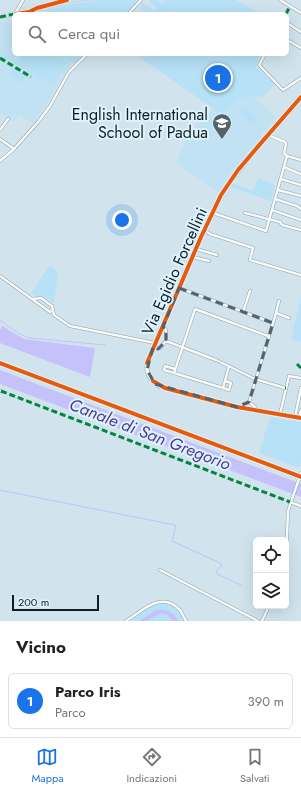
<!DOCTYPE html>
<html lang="it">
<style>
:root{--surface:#fff;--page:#f6f6f6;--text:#222;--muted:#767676;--line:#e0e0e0;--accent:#1a73e8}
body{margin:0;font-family:Jost,sans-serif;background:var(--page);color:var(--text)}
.controls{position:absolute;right:12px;bottom:12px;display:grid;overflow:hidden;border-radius:6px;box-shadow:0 4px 16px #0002}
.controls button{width:36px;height:36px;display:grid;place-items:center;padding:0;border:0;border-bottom:1px solid var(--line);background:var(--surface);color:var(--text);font:20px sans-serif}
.scale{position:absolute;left:12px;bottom:10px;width:87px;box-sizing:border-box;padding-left:4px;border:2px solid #111e25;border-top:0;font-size:11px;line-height:14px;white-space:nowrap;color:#111e25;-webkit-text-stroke:3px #ddf3fe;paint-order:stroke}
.you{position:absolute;left:122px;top:220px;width:14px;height:14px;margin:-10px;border:3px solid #fff;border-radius:50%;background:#1a73e8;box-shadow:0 0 0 6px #1a73e833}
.badge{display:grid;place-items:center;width:26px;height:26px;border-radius:50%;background:var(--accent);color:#fff;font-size:13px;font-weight:700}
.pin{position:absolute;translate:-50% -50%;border:2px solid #fff;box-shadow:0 1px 4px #0006}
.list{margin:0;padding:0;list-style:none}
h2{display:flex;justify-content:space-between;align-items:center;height:52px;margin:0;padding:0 16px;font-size:17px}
h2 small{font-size:13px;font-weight:400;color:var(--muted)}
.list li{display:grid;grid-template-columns:26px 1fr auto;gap:12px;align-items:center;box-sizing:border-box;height:56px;margin:0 8px 8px;padding:0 8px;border:1px solid var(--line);border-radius:6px}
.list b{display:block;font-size:15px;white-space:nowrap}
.list p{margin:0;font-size:13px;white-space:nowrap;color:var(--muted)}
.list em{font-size:13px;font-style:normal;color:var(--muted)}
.icon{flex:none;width:22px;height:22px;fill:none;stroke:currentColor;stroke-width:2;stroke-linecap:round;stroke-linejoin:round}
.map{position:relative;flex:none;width:301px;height:621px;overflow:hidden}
.search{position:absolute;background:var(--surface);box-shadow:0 4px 16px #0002;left:12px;right:12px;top:12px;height:44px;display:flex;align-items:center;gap:10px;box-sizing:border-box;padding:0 14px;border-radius:6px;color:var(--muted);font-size:15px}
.sheet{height:116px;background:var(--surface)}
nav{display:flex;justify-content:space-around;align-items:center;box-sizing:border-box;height:56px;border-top:1px solid var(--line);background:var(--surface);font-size:11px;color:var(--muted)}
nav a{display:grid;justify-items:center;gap:2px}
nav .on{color:var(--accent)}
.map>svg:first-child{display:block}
.built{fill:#c1e2f2}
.green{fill:#b6e1f6}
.water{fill:#c5c1fa}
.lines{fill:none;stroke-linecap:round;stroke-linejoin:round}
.stream{stroke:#c5c1fa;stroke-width:1}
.street-casing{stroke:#91a0a7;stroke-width:3.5}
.secondary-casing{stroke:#91a0a7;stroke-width:4.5}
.street{stroke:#f8fbfc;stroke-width:2.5}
.secondary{stroke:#f8fbfc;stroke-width:3.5}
.tram{stroke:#cbd1d4;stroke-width:1}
.quiet{stroke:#00873e;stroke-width:3;stroke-dasharray:6 3;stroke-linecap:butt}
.cycleway-casing{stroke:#ddf3fe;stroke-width:6}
.cycleway{stroke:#e8590c;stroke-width:4}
.marked{fill:none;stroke:#54636b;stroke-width:3;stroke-dasharray:8 5;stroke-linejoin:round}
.labels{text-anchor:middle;stroke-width:4;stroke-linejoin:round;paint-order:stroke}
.poi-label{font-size:16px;fill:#111e25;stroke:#ddf3fe;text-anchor:end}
.street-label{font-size:16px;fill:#111e25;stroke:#ddf3fe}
.water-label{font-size:17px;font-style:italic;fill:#513990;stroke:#ddf3fe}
</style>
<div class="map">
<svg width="301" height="621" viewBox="0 0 301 621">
<rect width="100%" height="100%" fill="#d1e4ed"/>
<g class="built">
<path d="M 11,20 L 14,22 L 14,54 L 59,54 L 72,63 L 51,98 L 34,124 L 20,115 L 14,122 L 0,113 L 0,22 Z"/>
<path d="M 253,97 L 276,117 L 237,167 L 220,193 L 176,163 L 188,134 L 213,109 L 217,114 L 241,98 Z"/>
</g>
<g class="green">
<path d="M 97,0 L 138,0 L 127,14 L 36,14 L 69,4 Z"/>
<path d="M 148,0 L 157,0 L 162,4 L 165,0 L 236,0 L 262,14 L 149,14 L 139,7 L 143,3 L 155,11 L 157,8 Z"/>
<path d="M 1,52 L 42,77 L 39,81 L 38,80 L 38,78 L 0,54 Z"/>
<path d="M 22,54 L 54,54 L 67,62 L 54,84 L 18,61 Z"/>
<path d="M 59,54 L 86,54 L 74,64 Z"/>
<path d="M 135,54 L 262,54 L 255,67 L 275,84 L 262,98 L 260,96 L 241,98 L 217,114 L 211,107 Z"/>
<path d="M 13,68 L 26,76 L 21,83 L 9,75 Z"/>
<path d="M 245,107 L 257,118 L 251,124 L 239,112 Z"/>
<path d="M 258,178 L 275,185 L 271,201 L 230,187 L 232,183 L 253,191 Z"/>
<path d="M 50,265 L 58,272 L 54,303 L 41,295 L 37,298 L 31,293 Z"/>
<path d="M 301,297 L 301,342 L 291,340 Z"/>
<path d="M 270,417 L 301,422 L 301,461 L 299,468 L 259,453 Z"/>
<path d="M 159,602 C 174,604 178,609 185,621 L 178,621 C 173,610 161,607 151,613 C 147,615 142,620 137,621 C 134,621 131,621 128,621 L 150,605 Z"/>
<path d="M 165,614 L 169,617 L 172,621 L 146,621 L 153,616 Z"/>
</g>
<g class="water">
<path d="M 2,326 L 24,339 L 95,348 L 90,377 L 0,343 L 0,331 Z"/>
<path d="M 0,370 L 301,484 L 301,497 L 0,384 Z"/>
<path d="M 156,610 C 166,609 174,611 178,621 L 172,621 C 163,606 155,619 145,621 C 143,621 141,621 139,621 Z"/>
</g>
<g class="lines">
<g class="stream">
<path d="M 0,320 L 18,333 L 29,338 L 105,345"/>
<path d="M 0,490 L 175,525 L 176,526 L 172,541 L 220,563 L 222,565 L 216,572 L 217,574 L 241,585"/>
</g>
<g class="street-casing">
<g id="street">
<path d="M 280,0 L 301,13"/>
<path d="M 16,12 L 23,0"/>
<path d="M 128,14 L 141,0"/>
<path d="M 287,23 L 301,32"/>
<path d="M 287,40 L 301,48"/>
<path d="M 265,54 L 259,65 L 283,90 L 301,78"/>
<path d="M 0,130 L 8,119"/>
<path d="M 268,135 L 285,142 L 286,144 L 284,153 L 287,156 L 301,160"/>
<path d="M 0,139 L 14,149"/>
<path d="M 0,161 L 14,149 L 39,121 L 50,106 L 69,72 L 87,54"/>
<path d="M 284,167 L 301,174"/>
<path d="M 281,179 L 301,185"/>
<path d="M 278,190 L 301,196"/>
<path d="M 275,199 L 297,206 L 301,209"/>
<path d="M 272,210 L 301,220"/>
<path d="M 213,213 L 266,231 L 287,156"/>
<path d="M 245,213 L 280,222 L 282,225 L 301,230"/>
<path d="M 204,230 L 210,234 L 253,248 L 250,260 L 301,275"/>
<path d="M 196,249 L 217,255"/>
<path d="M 193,257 L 209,261"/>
<path d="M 0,276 L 50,312 L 52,311"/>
<path d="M 179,288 L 273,323 L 276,313 L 289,318"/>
<path d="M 32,299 L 41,298 L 52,306 L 54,315 L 70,326 L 155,343"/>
<path d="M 243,312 L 250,291"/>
<path d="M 276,313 L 279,301"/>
<path d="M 166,341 L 216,360 L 255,379 L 285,388"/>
<path d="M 153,347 L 160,348 L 166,341 L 166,330 L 163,327"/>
<path d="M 229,366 L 223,388 L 174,373 L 195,309 L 268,336"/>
<path d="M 174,373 L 164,370 L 165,366 L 175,369"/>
<path d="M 223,388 L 229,390 L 231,383 L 225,381"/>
<path d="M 0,391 L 1,391"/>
<path d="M 249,402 L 273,323"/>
<path d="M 238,407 L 249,402 L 255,407 L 255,410"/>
<path d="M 280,414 L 289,376 L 301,378"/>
<path d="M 295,417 L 301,388"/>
<path d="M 299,417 L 301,410"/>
<path d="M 290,502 L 301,506"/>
<path d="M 286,560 L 288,511 L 301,473"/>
<path d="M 160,570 L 258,621"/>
<path d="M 126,621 C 142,611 162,590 180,610 C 182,613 184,618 186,621"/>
<path d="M 262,621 L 269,606"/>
</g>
</g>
<g class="secondary-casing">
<path id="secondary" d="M 301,97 L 255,150 L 224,190 L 201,237 L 150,355 L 147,363 L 147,370 L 149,376 L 153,381 L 159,386 L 237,407 L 301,418"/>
</g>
<use href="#street" class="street"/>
<use href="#secondary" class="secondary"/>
<g class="tram">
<path d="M 30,14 L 71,2 L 90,0"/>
<path d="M 0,19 L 14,16"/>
</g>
<g class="quiet">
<path d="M 286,14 L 290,6"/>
<path d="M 0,17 L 14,14"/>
<path d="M 0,58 L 31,77"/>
<path d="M 297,364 L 301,368"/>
<path d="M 285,388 L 286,388"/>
<path d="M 1,391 L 290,502"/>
</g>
<g class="cycleway-casing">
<g id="cycleway">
<path d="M 16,14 L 29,12 L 37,8 L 67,0"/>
<path d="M 0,363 L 301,477"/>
<path d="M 147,363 L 201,237 L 221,195 L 238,170 L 255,150 L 301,97"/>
<path d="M 153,381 L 165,388 L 237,407 L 301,418"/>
</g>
</g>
<use href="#cycleway" class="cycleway"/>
</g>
<path class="marked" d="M 179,288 L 273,323 L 249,402 L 237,407 L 155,384 L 147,370 L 153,347 L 158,349 L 166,341 L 166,329 L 163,327 Z"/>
<defs>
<g id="school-pin" transform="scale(1)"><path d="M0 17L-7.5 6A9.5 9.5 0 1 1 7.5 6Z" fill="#54636b" stroke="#ddf3fe"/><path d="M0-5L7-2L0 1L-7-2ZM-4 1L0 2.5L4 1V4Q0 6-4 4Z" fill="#fff"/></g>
</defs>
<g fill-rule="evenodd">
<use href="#school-pin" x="222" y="123"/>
</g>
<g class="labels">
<g class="poi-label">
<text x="208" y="120">English International<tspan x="208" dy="18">School of Padua</tspan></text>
</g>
<g class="street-label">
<text transform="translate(174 271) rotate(-66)" y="6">Via Egidio Forcellini</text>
</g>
<g class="water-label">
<text transform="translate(150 434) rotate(21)" y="6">Canale di San Gregorio</text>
</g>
</g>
</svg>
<div class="controls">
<button><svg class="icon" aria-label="locate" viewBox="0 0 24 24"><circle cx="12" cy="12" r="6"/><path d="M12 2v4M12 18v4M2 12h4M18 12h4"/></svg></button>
<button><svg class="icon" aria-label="layers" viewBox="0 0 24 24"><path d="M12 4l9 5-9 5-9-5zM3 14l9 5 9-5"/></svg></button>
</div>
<div class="scale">200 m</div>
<div class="you"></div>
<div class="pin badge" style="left:218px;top:78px">1</div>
<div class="search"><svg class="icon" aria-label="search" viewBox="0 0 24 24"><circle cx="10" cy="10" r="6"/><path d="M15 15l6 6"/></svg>Cerca qui</div>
</div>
<section class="sheet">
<h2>Vicino<small></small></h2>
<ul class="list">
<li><span class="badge">1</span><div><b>Parco Iris</b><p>Parco</p></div><em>390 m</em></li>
</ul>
</section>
<nav>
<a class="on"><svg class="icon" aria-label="map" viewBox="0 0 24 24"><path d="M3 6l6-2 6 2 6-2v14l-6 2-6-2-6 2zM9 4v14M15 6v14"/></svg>Mappa</a>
<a><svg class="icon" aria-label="directions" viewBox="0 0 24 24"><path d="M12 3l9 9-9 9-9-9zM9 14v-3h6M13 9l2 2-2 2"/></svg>Indicazioni</a>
<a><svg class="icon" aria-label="saved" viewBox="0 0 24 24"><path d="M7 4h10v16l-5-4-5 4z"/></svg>Salvati</a>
</nav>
